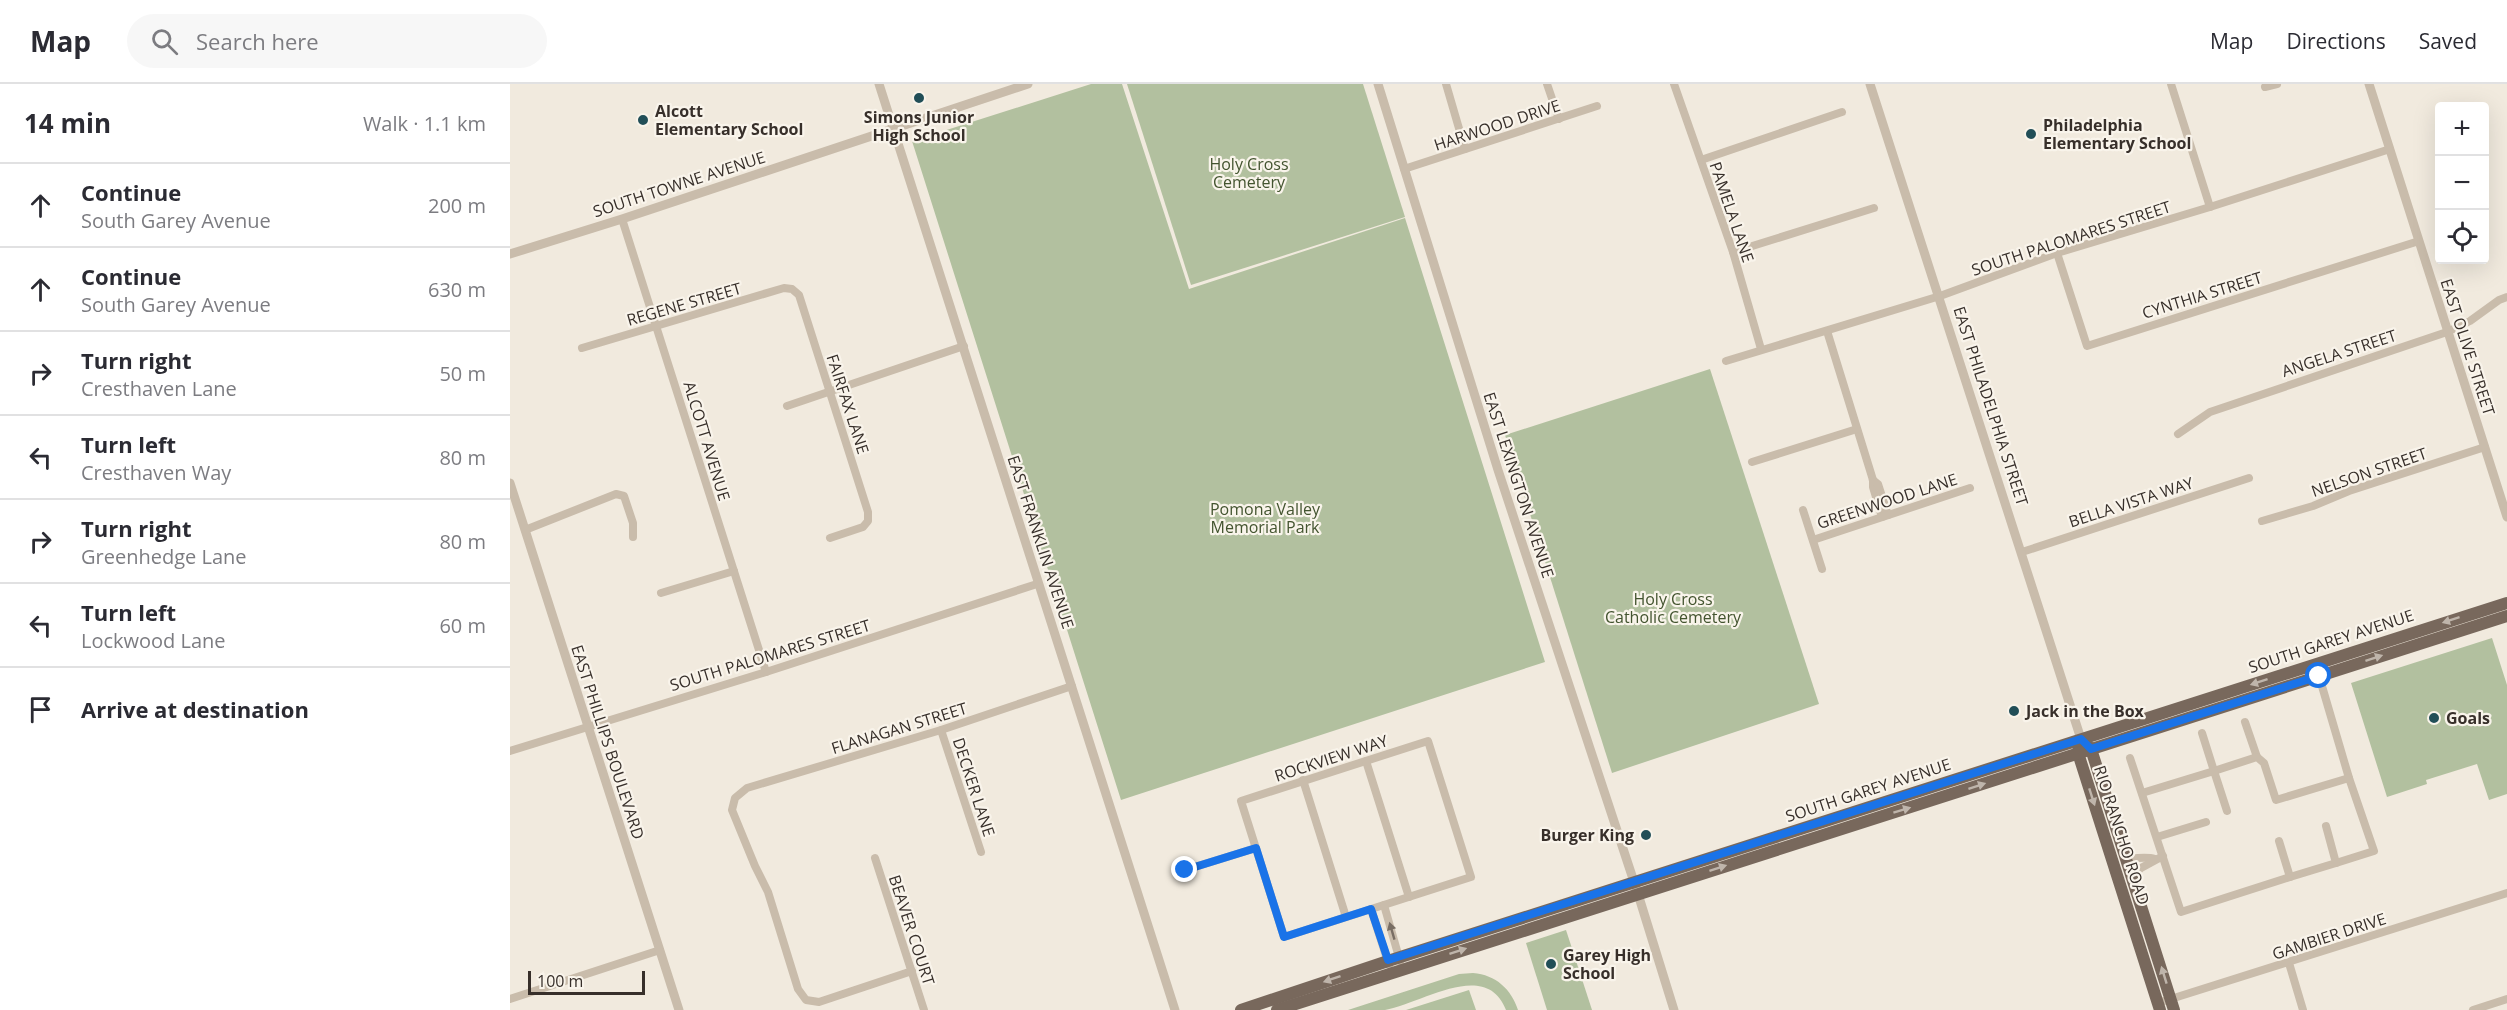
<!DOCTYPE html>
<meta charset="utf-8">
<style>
:root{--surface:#fff;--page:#f7f7f7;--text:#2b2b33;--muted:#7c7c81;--line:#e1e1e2}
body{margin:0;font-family:"Open Sans",sans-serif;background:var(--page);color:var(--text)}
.controls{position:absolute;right:18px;top:18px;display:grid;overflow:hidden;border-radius:6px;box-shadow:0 6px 24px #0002}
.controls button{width:54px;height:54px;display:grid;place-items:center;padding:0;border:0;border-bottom:2px solid var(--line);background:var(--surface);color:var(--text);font:30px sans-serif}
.scale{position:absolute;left:18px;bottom:15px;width:117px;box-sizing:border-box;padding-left:6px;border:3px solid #372f2a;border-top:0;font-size:16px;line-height:21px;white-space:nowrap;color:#372f2a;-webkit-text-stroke:4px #f9f4eb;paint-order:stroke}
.stop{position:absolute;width:18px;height:18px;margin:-14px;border:4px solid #1a73e8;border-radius:50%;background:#fff}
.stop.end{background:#1a73e8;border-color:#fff;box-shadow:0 2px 6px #0008}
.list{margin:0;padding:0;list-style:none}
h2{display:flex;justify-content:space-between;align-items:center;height:78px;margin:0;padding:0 24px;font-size:26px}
h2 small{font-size:20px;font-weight:400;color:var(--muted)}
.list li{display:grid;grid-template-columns:39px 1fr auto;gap:18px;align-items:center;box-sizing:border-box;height:84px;padding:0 24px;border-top:2px solid var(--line)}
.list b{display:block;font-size:22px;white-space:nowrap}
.list p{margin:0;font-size:20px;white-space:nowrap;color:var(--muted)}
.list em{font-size:20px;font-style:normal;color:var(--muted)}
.icon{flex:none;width:33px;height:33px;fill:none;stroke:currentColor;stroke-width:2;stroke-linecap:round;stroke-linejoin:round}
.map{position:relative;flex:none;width:1997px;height:926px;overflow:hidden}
header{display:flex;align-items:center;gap:36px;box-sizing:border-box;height:84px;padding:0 30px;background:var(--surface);border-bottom:2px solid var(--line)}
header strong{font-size:28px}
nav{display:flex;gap:33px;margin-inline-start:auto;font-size:21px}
.search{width:420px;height:54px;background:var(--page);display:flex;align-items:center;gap:15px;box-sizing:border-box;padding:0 21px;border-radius:33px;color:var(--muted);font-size:22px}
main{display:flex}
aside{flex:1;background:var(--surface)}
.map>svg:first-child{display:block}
.green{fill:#b2c09f}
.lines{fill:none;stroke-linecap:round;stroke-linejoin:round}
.minor{stroke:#c9bcab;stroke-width:8}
.tertiary{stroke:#c9bcab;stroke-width:9}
.primary{stroke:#78685c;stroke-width:12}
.oneway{fill:#bfb5ab}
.oneway2{fill:#796e64}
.route{stroke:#1a73e8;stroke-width:8}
.poi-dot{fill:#214e57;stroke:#f9f4eb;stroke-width:2}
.labels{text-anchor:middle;stroke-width:4.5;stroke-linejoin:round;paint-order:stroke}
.poi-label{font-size:16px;font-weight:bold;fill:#372f2a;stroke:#f9f4eb;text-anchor:start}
.street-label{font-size:16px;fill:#372f2a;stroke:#f9f4eb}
.park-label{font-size:16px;fill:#43542f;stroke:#f9f4eb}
</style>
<header>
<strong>Map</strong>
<div class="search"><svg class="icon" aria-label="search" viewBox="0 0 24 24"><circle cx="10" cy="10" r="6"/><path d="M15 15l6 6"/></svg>Search here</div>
<nav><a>Map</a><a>Directions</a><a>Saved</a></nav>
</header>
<main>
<aside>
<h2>14 min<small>Walk · 1.1 km</small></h2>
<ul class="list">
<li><svg class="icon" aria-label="ahead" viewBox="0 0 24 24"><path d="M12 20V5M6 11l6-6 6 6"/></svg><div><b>Continue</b><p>South Garey Avenue</p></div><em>200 m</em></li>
<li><svg class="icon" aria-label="ahead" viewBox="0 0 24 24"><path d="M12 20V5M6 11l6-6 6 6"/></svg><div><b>Continue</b><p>South Garey Avenue</p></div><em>630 m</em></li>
<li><svg class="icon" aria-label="right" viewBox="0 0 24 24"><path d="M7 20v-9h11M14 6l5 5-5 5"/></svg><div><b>Turn right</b><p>Cresthaven Lane</p></div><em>50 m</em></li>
<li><svg class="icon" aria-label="left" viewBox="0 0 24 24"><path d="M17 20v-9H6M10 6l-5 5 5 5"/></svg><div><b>Turn left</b><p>Cresthaven Way</p></div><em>80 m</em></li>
<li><svg class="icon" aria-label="right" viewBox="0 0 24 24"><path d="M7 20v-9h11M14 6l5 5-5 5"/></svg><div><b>Turn right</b><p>Greenhedge Lane</p></div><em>80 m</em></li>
<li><svg class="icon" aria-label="left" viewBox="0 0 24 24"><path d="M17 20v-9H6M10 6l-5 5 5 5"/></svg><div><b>Turn left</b><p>Lockwood Lane</p></div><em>60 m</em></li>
<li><svg class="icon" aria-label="arrive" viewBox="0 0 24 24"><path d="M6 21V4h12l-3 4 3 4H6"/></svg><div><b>Arrive at destination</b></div></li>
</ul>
</aside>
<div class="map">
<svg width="1997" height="926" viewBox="0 0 1997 926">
<rect width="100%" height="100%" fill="#f1eade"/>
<g class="green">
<path d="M 581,0 L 612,0 L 679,205 L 895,134 L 1035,578 L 611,716 L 402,57 Z"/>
<path d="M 617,0 L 853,0 L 895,133 L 681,201 Z"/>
<path d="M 1200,285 L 1309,620 L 1102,689 L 995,351 Z"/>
<path d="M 1982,554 L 1997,601 L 1997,710 L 1979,716 L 1967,680 L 1916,696 L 1917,700 L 1877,713 L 1841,599 Z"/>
<path d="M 1056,846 L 1082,926 L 1037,926 L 1016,859 Z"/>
<path d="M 963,889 C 986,891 1001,905 1008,926 L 996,926 C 976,874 911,920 875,926 C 863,926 850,926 838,926 L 949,890 Z"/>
<path d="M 959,906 L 966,926 L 896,926 Z"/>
</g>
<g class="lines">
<g class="minor">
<path d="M 936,0 L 955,65"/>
<path d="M 1037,0 L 1049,35"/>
<path d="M 1164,0 L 1223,168 L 1251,265"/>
<path d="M 1661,0 L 1700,123"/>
<path d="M 1755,3 L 1767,0"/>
<path d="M 1191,76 L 1332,28"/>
<path d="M 894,85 L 1087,22"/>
<path d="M 112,135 L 256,588"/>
<path d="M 1223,168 L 1364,124"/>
<path d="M 1547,169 L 1577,262 L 1909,157"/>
<path d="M 1317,247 L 1363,396 L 1363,403 L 1372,433"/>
<path d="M 72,264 L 274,204 L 282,205 L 289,211 L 358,428 L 358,437 L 353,443 L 320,454"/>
<path d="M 1216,277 L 1430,212 L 1547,169 L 1700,123 L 1880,65"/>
<path d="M 277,322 L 454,262"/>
<path d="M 1668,350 L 1700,328 L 1937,248 L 1960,237 L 1989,216 L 1997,213"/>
<path d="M 1242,378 L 1347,345"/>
<path d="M 1363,396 L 1368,400 L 1378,431"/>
<path d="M 1293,426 L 1312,485"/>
<path d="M 1752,437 L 1803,422 L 1839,407 L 1975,363"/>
<path d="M 15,446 L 106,410 L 114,412 L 123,439 L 123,453"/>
<path d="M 1303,456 L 1460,404"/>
<path d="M 1512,468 L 1739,394"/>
<path d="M 151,509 L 224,487"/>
<path d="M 1809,592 L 1839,694"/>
<path d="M 1735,638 L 1747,673"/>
<path d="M 431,646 L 471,768"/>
<path d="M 1692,649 L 1704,687 L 1747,673 L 1754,679 L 1766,716 L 1839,694 L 1864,767 L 1826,779"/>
<path d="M 918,657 L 961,793 L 774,853 L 731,717 Z"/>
<path d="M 0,667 L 256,588 L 527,500"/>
<path d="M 1620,674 L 1671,828 L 1780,793 L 1769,757"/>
<path d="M 856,677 L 899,813"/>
<path d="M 793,696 L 836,833"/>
<path d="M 1632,709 L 1704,687 L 1717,727"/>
<path d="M 1647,753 L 1696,738"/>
<path d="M 365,774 L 414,926"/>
<path d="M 1616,774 C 1626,775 1636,772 1645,775"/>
<path d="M 675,786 L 746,764"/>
<path d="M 1623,792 L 1631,784 L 1653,772"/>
<path d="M 1780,793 L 1826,779 L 1816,742"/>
<path d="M 874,821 L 890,877"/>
<path d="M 861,825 L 879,881"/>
<path d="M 1779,879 L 1793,926"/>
<path d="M 402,887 L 309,918 L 296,916 L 288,905 L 258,808 L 245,782 L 222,726 L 225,714 L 237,704 L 431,646 L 562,602"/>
<path d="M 0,915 L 150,866"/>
<path d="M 1648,919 L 1997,809"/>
<path d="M 1963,926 L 1997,915"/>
</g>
<g class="tertiary">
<path d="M 369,0 L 665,926"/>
<path d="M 868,0 L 988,386 L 1128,810 L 1164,926"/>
<path d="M 1360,0 L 1571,655"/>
<path d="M 1859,0 L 1997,433"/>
<path d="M 0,170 L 112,135 L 518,0"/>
<path d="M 0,399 L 169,926"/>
</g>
<g class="primary">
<path d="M 1576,660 L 1581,665 L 1664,926"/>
<path d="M 1569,662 L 1568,669 L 1650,926"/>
<path d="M 731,926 L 878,877 L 1997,519"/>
<path d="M 767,926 L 1997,532"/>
</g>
</g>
<defs><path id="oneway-solid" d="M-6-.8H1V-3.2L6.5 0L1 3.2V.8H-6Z" transform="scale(1.5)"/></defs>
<g class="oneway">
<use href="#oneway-solid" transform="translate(1941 536) rotate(162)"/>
<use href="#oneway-solid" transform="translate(1864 574) rotate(-18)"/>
<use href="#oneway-solid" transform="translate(1749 598) rotate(162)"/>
<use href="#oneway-solid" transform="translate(1467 702) rotate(-18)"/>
<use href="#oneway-solid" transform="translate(1582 713) rotate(72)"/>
<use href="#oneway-solid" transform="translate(1392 726) rotate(-17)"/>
<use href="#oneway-solid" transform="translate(1208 784) rotate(-18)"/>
<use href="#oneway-solid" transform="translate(948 867) rotate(-18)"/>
<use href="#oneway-solid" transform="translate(1654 891) rotate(-107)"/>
<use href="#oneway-solid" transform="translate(822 895) rotate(161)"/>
</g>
<use class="oneway2" href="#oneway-solid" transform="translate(882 847) rotate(-106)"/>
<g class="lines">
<path class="route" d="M 675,786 L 746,764 L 774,853 L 861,825 L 878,876 L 1571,655 L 1581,665 L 1809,592"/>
</g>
<g class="poi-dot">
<circle cx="409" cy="14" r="6"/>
<circle cx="133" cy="36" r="6"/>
<circle cx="1521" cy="50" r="6"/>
<circle cx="1504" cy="627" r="6"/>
<circle cx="1924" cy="634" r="6"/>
<circle cx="1136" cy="751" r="6"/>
<circle cx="1041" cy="880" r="6"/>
</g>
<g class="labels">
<g class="poi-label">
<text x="145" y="33">Alcott<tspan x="145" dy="18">Elementary School</tspan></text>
<text x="409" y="39" text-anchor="middle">Simons Junior<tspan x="409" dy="18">High School</tspan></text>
<text x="1533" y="47">Philadelphia<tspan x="1533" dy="18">Elementary School</tspan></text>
<text x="1516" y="633">Jack in the Box</text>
<text x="1936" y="640">Goals</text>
<text x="1124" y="757" text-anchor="end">Burger King</text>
<text x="1053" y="877">Garey High<tspan x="1053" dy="18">School</tspan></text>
</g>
<g class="street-label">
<text transform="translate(987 41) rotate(-18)" y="6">HARWOOD DRIVE</text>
<text transform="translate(169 100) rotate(-18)" y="6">SOUTH TOWNE AVENUE</text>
<text transform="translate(1222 128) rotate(71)" y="6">PAMELA LANE</text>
<text transform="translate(1561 154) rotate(-18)" y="6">SOUTH PALOMARES STREET</text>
<text transform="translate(1692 211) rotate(-17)" y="6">CYNTHIA STREET</text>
<text transform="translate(174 220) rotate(-16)" y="6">REGENE STREET</text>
<text transform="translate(1958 263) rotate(72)" y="6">EAST OLIVE STREET</text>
<text transform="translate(1829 269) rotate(-18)" y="6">ANGELA STREET</text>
<text transform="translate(338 320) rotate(72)" y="6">FAIRFAX LANE</text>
<text transform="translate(1481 322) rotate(72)" y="6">EAST PHILADELPHIA STREET</text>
<text transform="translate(197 357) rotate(73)" y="6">ALCOTT AVENUE</text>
<text transform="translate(1859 388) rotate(-19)" y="6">NELSON STREET</text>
<text transform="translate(1009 401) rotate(72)" y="6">EAST LEXINGTON AVENUE</text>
<text transform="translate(1377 417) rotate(-18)" y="6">GREENWOOD LANE</text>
<text transform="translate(1621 418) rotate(-18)" y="6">BELLA VISTA WAY</text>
<text transform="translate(531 458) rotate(72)" y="6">EAST FRANKLIN AVENUE</text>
<text transform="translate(1821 557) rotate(-18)" y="6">SOUTH GAREY AVENUE</text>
<text transform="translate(260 571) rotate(-17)" y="6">SOUTH PALOMARES STREET</text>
<text transform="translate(389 644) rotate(-17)" y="6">FLANAGAN STREET</text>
<text transform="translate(98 658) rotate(72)" y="6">EAST PHILLIPS BOULEVARD</text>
<text transform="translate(821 674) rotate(-18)" y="6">ROCKVIEW WAY</text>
<text transform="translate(464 703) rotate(72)" y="6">DECKER LANE</text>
<text transform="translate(1358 706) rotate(-18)" y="6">SOUTH GAREY AVENUE</text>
<text transform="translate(1612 751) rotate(72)" y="6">RIO RANCHO ROAD</text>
<text transform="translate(402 846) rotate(72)" y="6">BEAVER COURT</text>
<text transform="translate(1819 852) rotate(-18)" y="6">GAMBIER DRIVE</text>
</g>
<g class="park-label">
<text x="739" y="86">Holy Cross<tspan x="739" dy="18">Cemetery</tspan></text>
<text x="755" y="431">Pomona Valley<tspan x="755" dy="18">Memorial Park</tspan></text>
<text x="1163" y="521">Holy Cross<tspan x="1163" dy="18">Catholic Cemetery</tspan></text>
</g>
</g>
</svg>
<div class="controls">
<button>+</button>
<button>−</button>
<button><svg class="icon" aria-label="locate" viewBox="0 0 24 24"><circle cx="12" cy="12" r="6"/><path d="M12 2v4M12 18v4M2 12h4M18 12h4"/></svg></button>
</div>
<div class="scale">100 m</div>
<div class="stop" style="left:1809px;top:592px"></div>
<div class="stop end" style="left:675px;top:786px"></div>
</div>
</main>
